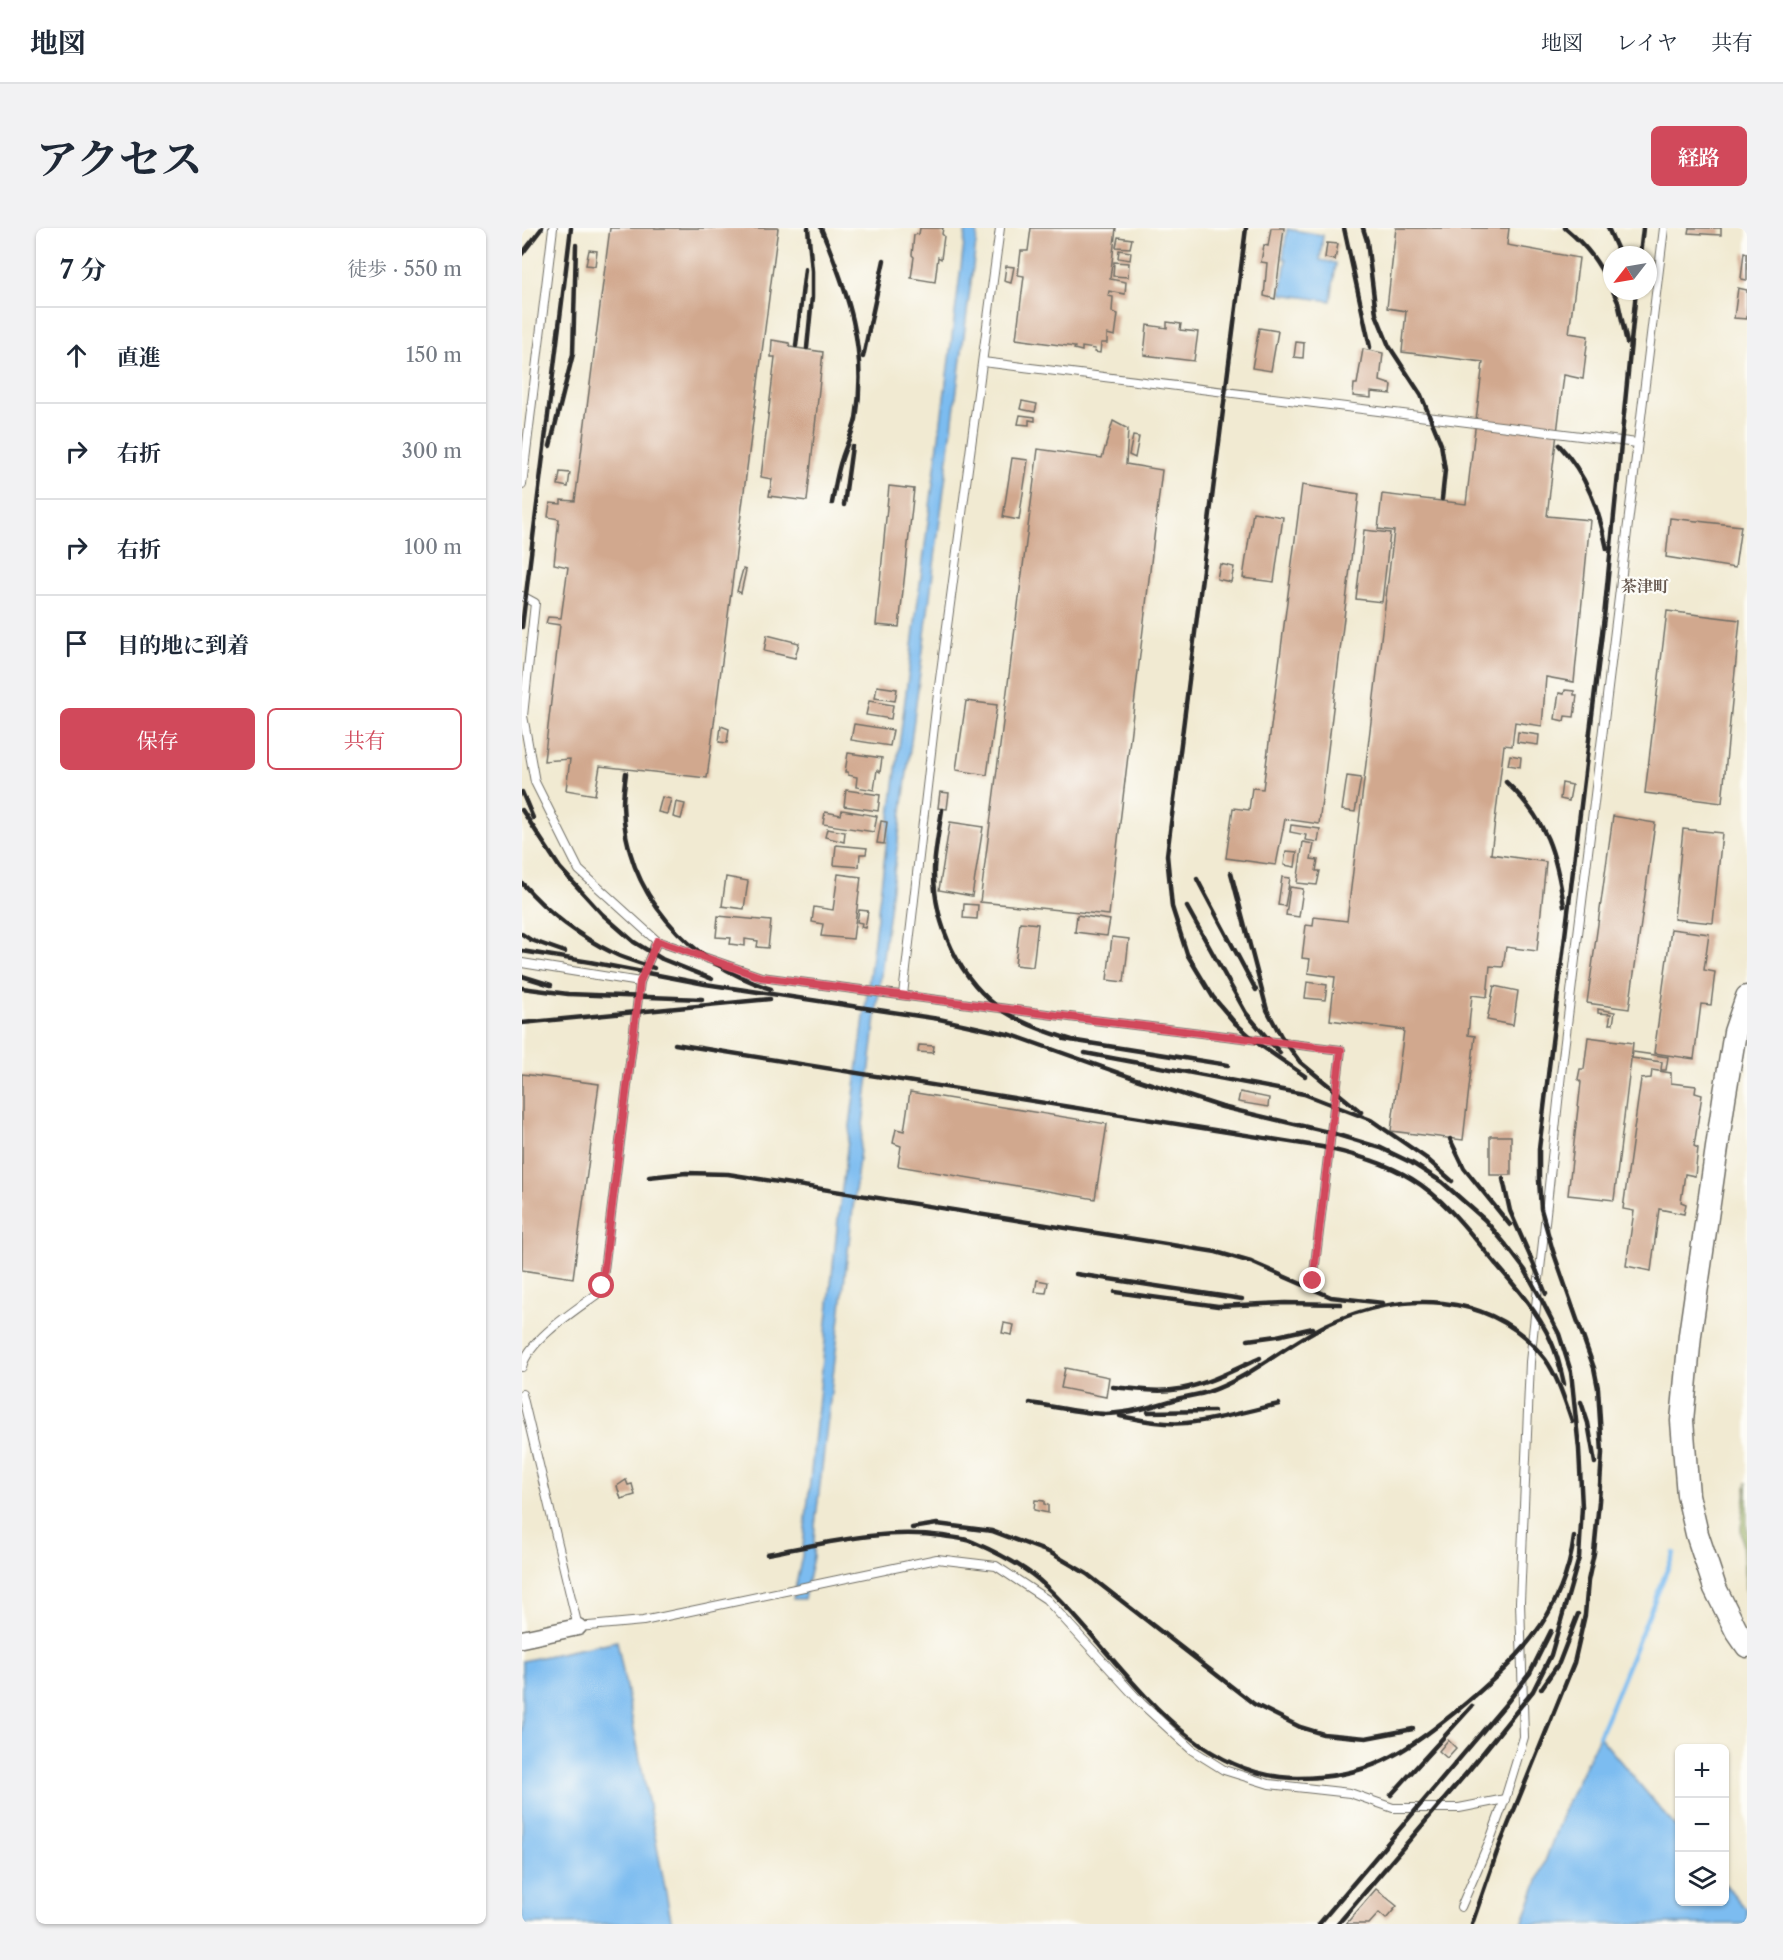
<!DOCTYPE html>
<html lang="ja">
<meta charset="utf-8">
<style>
:root{--surface:#fff;--page:#f2f2f3;--text:#1f2937;--muted:#747a83;--line:#e0e1e3;--accent:#d1495b}
body{margin:0;font-family:"Libre Caslon Text","Noto Serif JP",serif;background:var(--page);color:var(--text)}
.controls{position:absolute;right:18px;bottom:18px;display:grid;overflow:hidden;border-radius:9px;box-shadow:0 2px 4px #0004}
.controls button{width:54px;height:54px;display:grid;place-items:center;padding:0;border:0;border-bottom:2px solid var(--line);background:var(--surface);color:var(--text);font:30px sans-serif}
.compass{position:absolute;left:1081px;top:18px;width:54px;height:54px;border-radius:50%;background:var(--surface);box-shadow:0 2px 4px #0004;rotate:239deg}
.stop{position:absolute;width:18px;height:18px;margin:-14px;border:4px solid #d1495b;border-radius:50%;background:#fff}
.stop.end{background:#d1495b;border-color:#fff;box-shadow:0 2px 6px #0008}
.list{margin:0;padding:0;list-style:none}
h2{display:flex;justify-content:space-between;align-items:center;height:78px;margin:0;padding:0 24px;font-size:26px}
h2 small{font-size:20px;font-weight:400;color:var(--muted)}
.list li{display:grid;grid-template-columns:39px 1fr auto;gap:18px;align-items:center;box-sizing:border-box;height:96px;padding:0 24px;border-top:2px solid var(--line)}
.list b{display:block;font-size:22px;white-space:nowrap}
.list em{font-size:20px;font-style:normal;color:var(--muted)}
.actions{display:flex;gap:12px;padding:18px 24px}
.actions a{flex:1;padding:14px 0;border:2px solid var(--accent);border-radius:9px;text-align:center;font-size:21px;color:var(--accent)}
.actions .main{background:var(--accent);color:#fff}
.icon{flex:none;width:33px;height:33px;fill:none;stroke:currentColor;stroke-width:2;stroke-linecap:round;stroke-linejoin:round}
.map{position:relative;flex:none;width:1225px;height:1696px;overflow:hidden;border-radius:9px}
header{display:flex;align-items:center;gap:36px;box-sizing:border-box;height:84px;padding:0 30px;background:var(--surface);border-bottom:2px solid var(--line)}
header strong{font-size:28px}
nav{display:flex;gap:33px;margin-inline-start:auto;font-size:21px}
.intro{display:flex;align-items:center;justify-content:space-between;box-sizing:border-box;height:144px;padding:0 36px}
h1{margin:0;font-size:42px}
.button{padding:15px 27px;border-radius:9px;background:var(--accent);color:#fff;font-size:21px;font-weight:700}
main{display:flex;gap:36px;padding:0 36px}
aside{flex:1;background:var(--surface);border-radius:9px;box-shadow:0 2px 4px #0004}
.map>svg:first-child{display:block}
.forest{fill:#95ae5f;stroke:#606c45;stroke-width:1.5}
.water{fill:#7bbcf0;stroke:#53748e;stroke-width:1.5}
.lines{fill:none;stroke-linecap:round;stroke-linejoin:round}
.stream{stroke:#7bbcf0;stroke-width:4.5}
.building{fill:#d1a88e}
.lane-casing{stroke:#706e65;stroke-width:10}
.street-casing{stroke:#706e65;stroke-width:19}
.secondary-casing{stroke:#706e65;stroke-width:25}
.lane{stroke:#fff;stroke-width:8}
.street{stroke:#fff;stroke-width:16}
.secondary{stroke:#fff;stroke-width:22}
.rail{stroke:#2b2b2b;stroke-width:4.5}
.route{stroke:#d1495b;stroke-width:8}
.labels{text-anchor:middle;stroke-width:4.5;stroke-linejoin:round;paint-order:stroke}
.neighbourhood-label{font-size:16px;font-weight:bold;fill:#65574e;stroke:#fdfcf7}
</style>
<header>
<strong>地図</strong>
<nav><a>地図</a><a>レイヤ</a><a>共有</a></nav>
</header>
<div class="intro"><h1>アクセス</h1><a class="button">経路</a></div>
<main>
<aside>
<h2>7 分<small>徒歩 · 550 m</small></h2>
<ul class="list">
<li><svg class="icon" aria-label="ahead" viewBox="0 0 24 24"><path d="M12 20V5M6 11l6-6 6 6"/></svg><div><b>直進</b></div><em>150 m</em></li>
<li><svg class="icon" aria-label="right" viewBox="0 0 24 24"><path d="M7 20v-9h11M14 6l5 5-5 5"/></svg><div><b>右折</b></div><em>300 m</em></li>
<li><svg class="icon" aria-label="right" viewBox="0 0 24 24"><path d="M7 20v-9h11M14 6l5 5-5 5"/></svg><div><b>右折</b></div><em>100 m</em></li>
<li><svg class="icon" aria-label="arrive" viewBox="0 0 24 24"><path d="M6 21V4h12l-3 4 3 4H6"/></svg><div><b>目的地に到着</b></div></li>
</ul>
<div class="actions"><a class="main">保存</a><a>共有</a></div>
</aside>
<div class="map">
<svg width="1225" height="1696" viewBox="0 0 1225 1696">
<rect width="100%" height="100%" fill="#fdfcf7"/>
<filter id="ink" filterUnits="userSpaceOnUse"><feTurbulence type="fractalNoise" baseFrequency=".0167" numOctaves="2"/><feDisplacementMap in="SourceGraphic" scale="12" xChannelSelector="R" yChannelSelector="G"/><feConvolveMatrix kernelMatrix="1 2 1 2 8 2 1 2 1" color-interpolation-filters="sRGB"/></filter>
<filter id="wash" filterUnits="userSpaceOnUse"><feTurbulence type="fractalNoise" baseFrequency=".008" numOctaves="4" result="noise"/><feDisplacementMap in="SourceGraphic" scale="24" xChannelSelector="R" yChannelSelector="G"/><feGaussianBlur stdDeviation="1.35" result="paint"/><feColorMatrix in="noise" values="0 0 0 0 0 0 0 0 0 0 0 0 0 0 0 0 0 1.4 0 .05"/><feComposite in="paint" operator="in"/></filter>
<g filter="url(#wash)">
<rect width="100%" height="100%" fill="#f1ead2"/>
<path class="forest" d="M 1225,1254 L 1225,1382 L 1219,1299 Z"/>
<g class="water">
<path d="M 444,0 L 456,0 L 363,713 L 293,1298 L 291,1329 L 282,1371 L 271,1371 L 280,1328 L 316,991 Z"/>
<path d="M 765,1 L 801,7 L 798,32 L 814,35 L 809,73 L 759,66 L 764,31 L 761,30 Z"/>
<path d="M 95,1413 L 150,1696 L 0,1696 L 0,1433 Z"/>
<path d="M 1077,1508 L 1157,1603 L 1158,1674 L 1202,1674 L 1203,1656 L 1225,1682 L 1225,1696 L 1000,1696 L 1043,1579 Z"/>
</g>
<g class="lines">
<path class="stream" d="M 1077,1508 L 1152,1325"/>
</g>
<g id="blocks">
<g class="building">
<path d="M 88,0 L 256,0 L 185,550 L 78,538 L 73,567 L 44,562 L 48,531 L 22,533 L 38,397 L 24,395 L 26,389 L 39,390 L 46,339 L 32,336 L 37,291 L 26,289 L 28,275 L 39,276 L 39,272 L 53,273 Z"/>
<path d="M 398,0 L 421,0 L 420,6 L 422,8 L 419,31 L 416,29 L 413,54 L 389,50 L 392,29 L 390,27 L 392,7 L 397,6 Z"/>
<path d="M 509,0 L 594,0 L 588,51 L 604,54 L 603,66 L 587,63 L 586,68 L 591,69 L 590,84 L 596,86 L 593,108 L 585,106 L 585,115 L 579,115 L 578,125 L 572,124 L 573,121 L 560,119 L 560,123 L 552,121 L 553,119 L 494,111 L 502,48 L 496,47 L 499,23 L 506,23 Z"/>
<path d="M 749,0 L 762,0 L 753,71 L 742,68 L 745,35 L 739,34 L 742,17 L 746,18 Z"/>
<path d="M 874,0 L 987,0 L 985,17 L 1057,30 L 1047,105 L 1066,108 L 1061,151 L 1042,147 L 1025,288 L 1068,292 L 1052,454 L 1024,449 L 1020,498 L 993,494 L 990,518 L 982,517 L 969,626 L 1024,634 L 1015,723 L 984,719 L 981,739 L 968,738 L 965,769 L 950,767 L 946,807 L 953,808 L 941,912 L 869,903 L 882,802 L 808,792 L 813,749 L 786,745 L 788,731 L 780,730 L 784,697 L 791,698 L 792,689 L 825,693 L 872,303 L 856,301 L 860,266 L 944,276 L 961,134 L 880,124 L 884,83 L 865,80 Z"/>
<path d="M 1167,0 L 1199,0 L 1199,7 L 1166,5 Z"/>
<path d="M 596,9 L 610,11 L 608,20 L 594,19 Z"/>
<path d="M 805,15 L 816,16 L 813,32 L 803,30 Z"/>
<path d="M 67,22 L 75,23 L 73,38 L 64,37 Z"/>
<path d="M 597,22 L 609,24 L 608,32 L 596,30 Z"/>
<path d="M 1222,24 L 1225,25 L 1225,52 L 1219,51 Z"/>
<path d="M 592,34 L 607,35 L 606,49 L 591,48 Z"/>
<path d="M 484,38 L 492,39 L 489,55 L 482,53 Z"/>
<path d="M 1216,60 L 1225,62 L 1225,91 L 1212,90 Z"/>
<path d="M 645,94 L 659,96 L 658,102 L 676,104 L 672,133 L 622,127 L 625,97 L 645,100 Z"/>
<path d="M 737,100 L 756,103 L 749,143 L 730,140 Z"/>
<path d="M 250,112 L 267,115 L 268,119 L 301,124 L 285,273 L 247,268 L 250,251 L 239,249 L 253,129 L 249,129 Z"/>
<path d="M 774,114 L 782,115 L 781,130 L 772,129 Z"/>
<path d="M 841,121 L 861,125 L 858,153 L 870,157 L 869,166 L 849,164 L 849,170 L 831,168 L 832,156 L 835,156 Z"/>
<path d="M 500,173 L 515,176 L 513,184 L 498,181 Z"/>
<path d="M 498,187 L 513,189 L 513,193 L 507,192 L 507,197 L 496,196 Z"/>
<path d="M 591,193 L 606,201 L 604,236 L 640,242 L 587,687 L 458,674 L 516,221 L 580,230 Z"/>
<path d="M 611,208 L 617,209 L 613,230 L 607,227 Z"/>
<path d="M 490,230 L 506,232 L 497,292 L 481,289 Z"/>
<path d="M 38,244 L 48,245 L 46,259 L 36,257 Z"/>
<path d="M 780,257 L 837,266 L 797,596 L 763,591 L 754,637 L 704,630 L 711,580 L 727,582 L 730,560 L 741,561 Z"/>
<path d="M 367,258 L 392,261 L 377,399 L 354,397 Z"/>
<path d="M 731,284 L 761,289 L 752,354 L 721,350 Z"/>
<path d="M 1148,290 L 1219,298 L 1213,340 L 1144,329 Z"/>
<path d="M 842,302 L 868,305 L 860,374 L 834,371 Z"/>
<path d="M 698,336 L 712,339 L 709,354 L 695,351 Z"/>
<path d="M 221,341 L 224,342 L 219,365 L 215,363 Z"/>
<path d="M 1145,383 L 1218,392 L 1200,575 L 1123,565 Z"/>
<path d="M 245,407 L 277,415 L 273,430 L 242,423 Z"/>
<path d="M 355,458 L 375,461 L 373,473 L 353,470 Z"/>
<path d="M 1043,462 L 1052,463 L 1052,467 L 1055,467 L 1052,489 L 1043,488 L 1042,493 L 1033,491 L 1037,465 L 1042,466 Z"/>
<path d="M 347,473 L 371,477 L 369,491 L 344,487 Z"/>
<path d="M 444,473 L 475,477 L 465,547 L 434,542 Z"/>
<path d="M 332,496 L 371,502 L 368,518 L 329,512 Z"/>
<path d="M 199,498 L 207,501 L 205,515 L 197,514 Z"/>
<path d="M 996,504 L 1017,507 L 1016,517 L 995,514 Z"/>
<path d="M 326,525 L 360,530 L 358,544 L 355,542 L 352,562 L 334,559 L 335,549 L 326,547 L 326,544 L 323,544 Z"/>
<path d="M 988,527 L 999,529 L 998,539 L 986,537 Z"/>
<path d="M 825,548 L 839,550 L 833,584 L 820,582 Z"/>
<path d="M 1040,555 L 1050,557 L 1047,573 L 1038,571 Z"/>
<path d="M 324,562 L 358,567 L 356,583 L 322,578 Z"/>
<path d="M 418,564 L 427,565 L 425,581 L 416,580 Z"/>
<path d="M 140,569 L 149,571 L 145,586 L 136,584 Z"/>
<path d="M 154,574 L 163,576 L 159,591 L 151,589 Z"/>
<path d="M 320,582 L 355,588 L 352,604 L 301,596 L 303,584 L 319,587 Z"/>
<path d="M 1091,588 L 1133,595 L 1107,781 L 1065,775 Z"/>
<path d="M 359,593 L 365,594 L 362,616 L 355,615 Z"/>
<path d="M 428,594 L 461,599 L 450,668 L 417,662 Z"/>
<path d="M 769,597 L 798,601 L 796,614 L 783,612 L 784,607 L 768,604 Z"/>
<path d="M 305,601 L 323,604 L 322,614 L 303,609 Z"/>
<path d="M 1161,601 L 1200,605 L 1191,695 L 1152,691 Z"/>
<path d="M 781,614 L 792,616 L 789,631 L 796,632 L 794,643 L 798,643 L 795,657 L 775,655 Z"/>
<path d="M 314,617 L 345,620 L 344,626 L 338,626 L 337,639 L 312,637 Z"/>
<path d="M 764,623 L 775,624 L 773,639 L 762,637 Z"/>
<path d="M 316,646 L 339,649 L 331,711 L 299,708 L 301,696 L 290,694 L 292,679 L 311,682 Z"/>
<path d="M 204,649 L 226,653 L 222,681 L 200,678 Z"/>
<path d="M 760,649 L 768,650 L 763,678 L 756,677 Z"/>
<path d="M 768,659 L 781,661 L 777,689 L 764,687 Z"/>
<path d="M 442,676 L 456,677 L 455,691 L 441,690 Z"/>
<path d="M 337,682 L 346,683 L 343,700 L 339,699 L 340,695 L 335,694 Z"/>
<path d="M 555,687 L 588,692 L 585,708 L 553,704 Z"/>
<path d="M 196,688 L 249,693 L 246,720 L 235,719 L 236,713 L 223,711 L 223,718 L 208,716 L 209,710 L 194,709 Z"/>
<path d="M 498,694 L 516,696 L 511,739 L 493,737 Z"/>
<path d="M 1149,701 L 1187,706 L 1182,742 L 1193,744 L 1189,777 L 1179,776 L 1172,831 L 1132,825 Z"/>
<path d="M 590,709 L 607,711 L 602,754 L 585,752 Z"/>
<path d="M 785,754 L 805,757 L 803,772 L 783,770 Z"/>
<path d="M 972,758 L 996,763 L 991,797 L 965,792 Z"/>
<path d="M 1076,781 L 1093,784 L 1091,796 L 1087,796 L 1089,786 L 1076,785 Z"/>
<path d="M 1066,809 L 1111,815 L 1092,972 L 1046,967 L 1059,854 L 1056,851 L 1058,841 L 1062,841 Z"/>
<path d="M 397,817 L 412,818 L 411,825 L 396,824 Z"/>
<path d="M 1111,824 L 1146,829 L 1144,842 L 1139,842 L 1140,834 L 1110,830 Z"/>
<path d="M 1130,842 L 1149,845 L 1149,855 L 1174,858 L 1173,865 L 1180,867 L 1172,918 L 1176,920 L 1173,948 L 1163,946 L 1159,974 L 1164,976 L 1162,986 L 1137,981 L 1129,1043 L 1104,1038 L 1112,983 L 1101,981 L 1119,851 L 1129,850 Z"/>
<path d="M 0,846 L 77,856 L 51,1050 L 0,1042 Z"/>
<path d="M 388,864 L 585,896 L 573,971 L 376,938 L 379,918 L 371,915 L 374,901 L 382,903 Z"/>
<path d="M 718,864 L 747,870 L 746,879 L 716,874 Z"/>
<rect x="968" y="908" width="21" height="39"/>
<path d="M 515,1052 L 526,1054 L 524,1065 L 513,1064 Z"/>
<path d="M 482,1095 L 492,1097 L 490,1107 L 480,1105 Z"/>
<path d="M 543,1140 L 587,1149 L 584,1169 L 539,1160 Z"/>
<path d="M 104,1252 L 106,1257 L 110,1256 L 113,1267 L 99,1271 L 95,1258 Z"/>
<path d="M 513,1272 L 522,1273 L 522,1276 L 526,1277 L 526,1285 L 512,1282 Z"/>
<path d="M 926,1512 L 934,1520 L 925,1530 L 917,1523 Z"/>
<path d="M 854,1661 L 875,1678 L 864,1691 L 857,1685 L 847,1696 L 824,1696 Z"/>
</g>
</g>
</g>
<g filter="url(#ink)">
<use href="#blocks" fill-opacity="0" stroke="#706e65" stroke-width="1.5"/>
<g class="lines">
<g class="lane-casing">
<g id="lane">
<path d="M 461,134 L 1115,215"/>
<path d="M 0,257 L 31,0"/>
<path d="M 0,368 L 13,375 L 1,488 L 13,554 L 57,642 L 135,713 L 239,749 L 571,792 L 819,822 L 791,1053"/>
<path d="M 0,735 L 118,754 L 135,713"/>
<path d="M 381,767 L 414,481 L 478,0"/>
<path d="M 0,1139 C 6,1113 52,1083 74,1067 L 80,1058 L 118,754"/>
<path d="M 0,1166 L 56,1399 L 121,1393 L 415,1331 L 474,1338 L 524,1371 L 620,1476 L 670,1522 L 702,1542 L 747,1556 L 828,1565 L 871,1580 L 937,1580 L 983,1571"/>
<path d="M 939,1679 L 968,1612 L 983,1571 L 1002,1509 L 998,1374 L 1008,1134 L 1039,846 L 1142,0"/>
</g>
</g>
<g class="street-casing">
<path id="street" d="M 0,1411 L 56,1399"/>
</g>
<g class="secondary-casing">
<path id="secondary" d="M 1225,769 L 1213,804 L 1202,871 L 1168,1107 L 1160,1193 L 1166,1267 L 1175,1306 L 1193,1360 L 1214,1402 L 1225,1418"/>
</g>
<use href="#lane" class="lane"/>
<use href="#street" class="street"/>
<use href="#secondary" class="secondary"/>
<g class="rail">
<path d="M 299,0 C 326,64 346,121 334,191 C 331,204 324,217 320,230 C 315,244 313,260 310,275"/>
<path d="M 724,0 L 645,627 L 650,679 L 665,726 L 691,769 L 713,795 L 738,817 L 783,848"/>
<path d="M 822,0 L 848,119"/>
<path d="M 841,0 L 845,13 L 854,86 L 867,118 L 899,167 L 919,216 L 923,242 L 920,271"/>
<path d="M 1043,0 C 1067,20 1076,34 1090,61"/>
<path d="M 1086,0 L 1098,27"/>
<path d="M 0,26 L 20,0"/>
<path d="M 1118,27 L 1121,0"/>
<path d="M 1091,63 L 1096,74 L 1105,115"/>
<path d="M 274,118 L 283,41"/>
<path d="M 285,120 L 290,69 L 290,43 L 286,0"/>
<path d="M 341,129 L 362,32"/>
<path d="M 1037,217 C 1065,247 1077,282 1085,321"/>
<path d="M 28,218 L 51,126 L 54,17"/>
<path d="M 322,277 L 330,218"/>
<path d="M 0,399 L 49,0"/>
<path d="M 104,545 C 103,555 101,566 101,577 C 103,666 167,735 249,761"/>
<path d="M 984,554 C 1025,592 1034,625 1042,678"/>
<path d="M 0,564 L 11,590"/>
<path d="M 0,582 L 38,640 L 80,686 L 112,714 L 140,731 L 190,751"/>
<path d="M 420,582 C 417,602 413,622 412,641 C 411,695 437,753 483,784 C 503,797 527,805 550,812"/>
<path d="M 709,645 L 745,782 L 759,808 L 778,834 L 839,884"/>
<path d="M 675,651 L 734,762"/>
<path d="M 0,655 C 25,684 58,709 93,726 C 105,732 119,735 132,740"/>
<path d="M 665,679 L 724,785 L 758,825"/>
<path d="M 0,706 L 9,712 L 43,724"/>
<path d="M 0,723 L 68,734 L 183,756 L 417,791 L 490,807 L 614,851 L 700,879 L 806,904 L 859,920 L 890,935 L 920,954 L 963,992 L 984,1017 L 1003,1042 L 1018,1069 L 1037,1106 L 1049,1144 L 1057,1221 L 1060,1279 L 1057,1330 L 1029,1427 L 1011,1463 L 948,1541 L 816,1696"/>
<path d="M 0,748 L 29,757"/>
<path d="M 0,760 L 46,766 L 180,771"/>
<path d="M 0,795 L 248,771"/>
<path d="M 542,811 L 706,837"/>
<path d="M 153,816 L 800,919 C 832,927 860,933 890,951 C 923,971 948,1005 973,1035 C 993,1058 1016,1084 1029,1113 C 1035,1126 1039,1142 1042,1156"/>
<path d="M 563,825 L 782,866 L 849,892 L 904,930 L 930,953"/>
<path d="M 928,911 L 942,940 L 988,997"/>
<path d="M 127,949 L 164,945 L 206,946 L 694,1024 L 729,1034 L 809,1069 L 861,1075"/>
<path d="M 981,951 L 988,983 L 1015,1044 L 1024,1066"/>
<path d="M 554,1046 L 720,1071"/>
<path d="M 593,1064 L 696,1078 L 763,1075 L 819,1076"/>
<path d="M 726,1112 L 755,1108 L 791,1100"/>
<path d="M 591,1159 C 613,1161 636,1165 658,1161 C 686,1156 712,1142 738,1130"/>
<path d="M 1059,1174 L 1066,1195 L 1073,1235"/>
<path d="M 508,1175 C 530,1178 563,1186 584,1186 C 609,1185 632,1178 655,1171 C 665,1168 676,1167 686,1164 C 730,1149 763,1117 804,1097 C 877,1062 970,1062 1023,1131 C 1036,1149 1043,1173 1050,1193"/>
<path d="M 626,1184 L 692,1183"/>
<path d="M 598,1188 C 619,1192 642,1197 664,1195 C 696,1192 726,1183 757,1176"/>
<path d="M 390,1300 L 415,1296 L 470,1303 L 529,1325 L 565,1346 L 732,1476 L 778,1499 L 801,1506 L 844,1510 L 891,1501"/>
<path d="M 245,1326 C 305,1315 361,1300 421,1308 C 431,1310 442,1310 451,1314 C 474,1324 498,1336 517,1352 C 595,1421 659,1550 776,1550 C 845,1550 881,1526 932,1485 C 991,1437 1042,1389 1052,1309"/>
<path d="M 1019,1461 L 1037,1435 L 1056,1386"/>
<path d="M 869,1567 L 950,1478"/>
<path d="M 797,1696 L 983,1477 L 1008,1445 L 1029,1403"/>
<path d="M 950,1696 L 975,1624 L 1052,1435 L 1063,1387 L 1066,1353 L 1072,1325 L 1077,1273 L 1080,1225 L 1076,1160 L 1072,1140 L 1031,1023 L 1019,981 L 1017,952 L 1017,921 L 1082,389 L 1114,63"/>
</g>
</g>
</g>
<g class="lines" filter="url(#ink)">
<path class="route" d="M 80,1058 L 118,754 L 135,713 L 239,749 L 571,792 L 819,822 L 791,1053"/>
</g>
<g class="labels">
<g class="neighbourhood-label">
<text x="1123" y="364">茶津町</text>
</g>
</g>
</svg>
<div class="controls">
<button>+</button>
<button>−</button>
<button><svg class="icon" aria-label="layers" viewBox="0 0 24 24"><path d="M12 4l9 5-9 5-9-5zM3 14l9 5 9-5"/></svg></button>
</div>
<svg class="compass" viewBox="-18 -18 36 36"><path d="M0-13l5 13h-10z" fill="#e53935"/><path d="M0 13l5-13h-10z" fill="#747a83"/></svg>
<div class="stop" style="left:80px;top:1058px"></div>
<div class="stop end" style="left:791px;top:1053px"></div>
</div>
</main>
